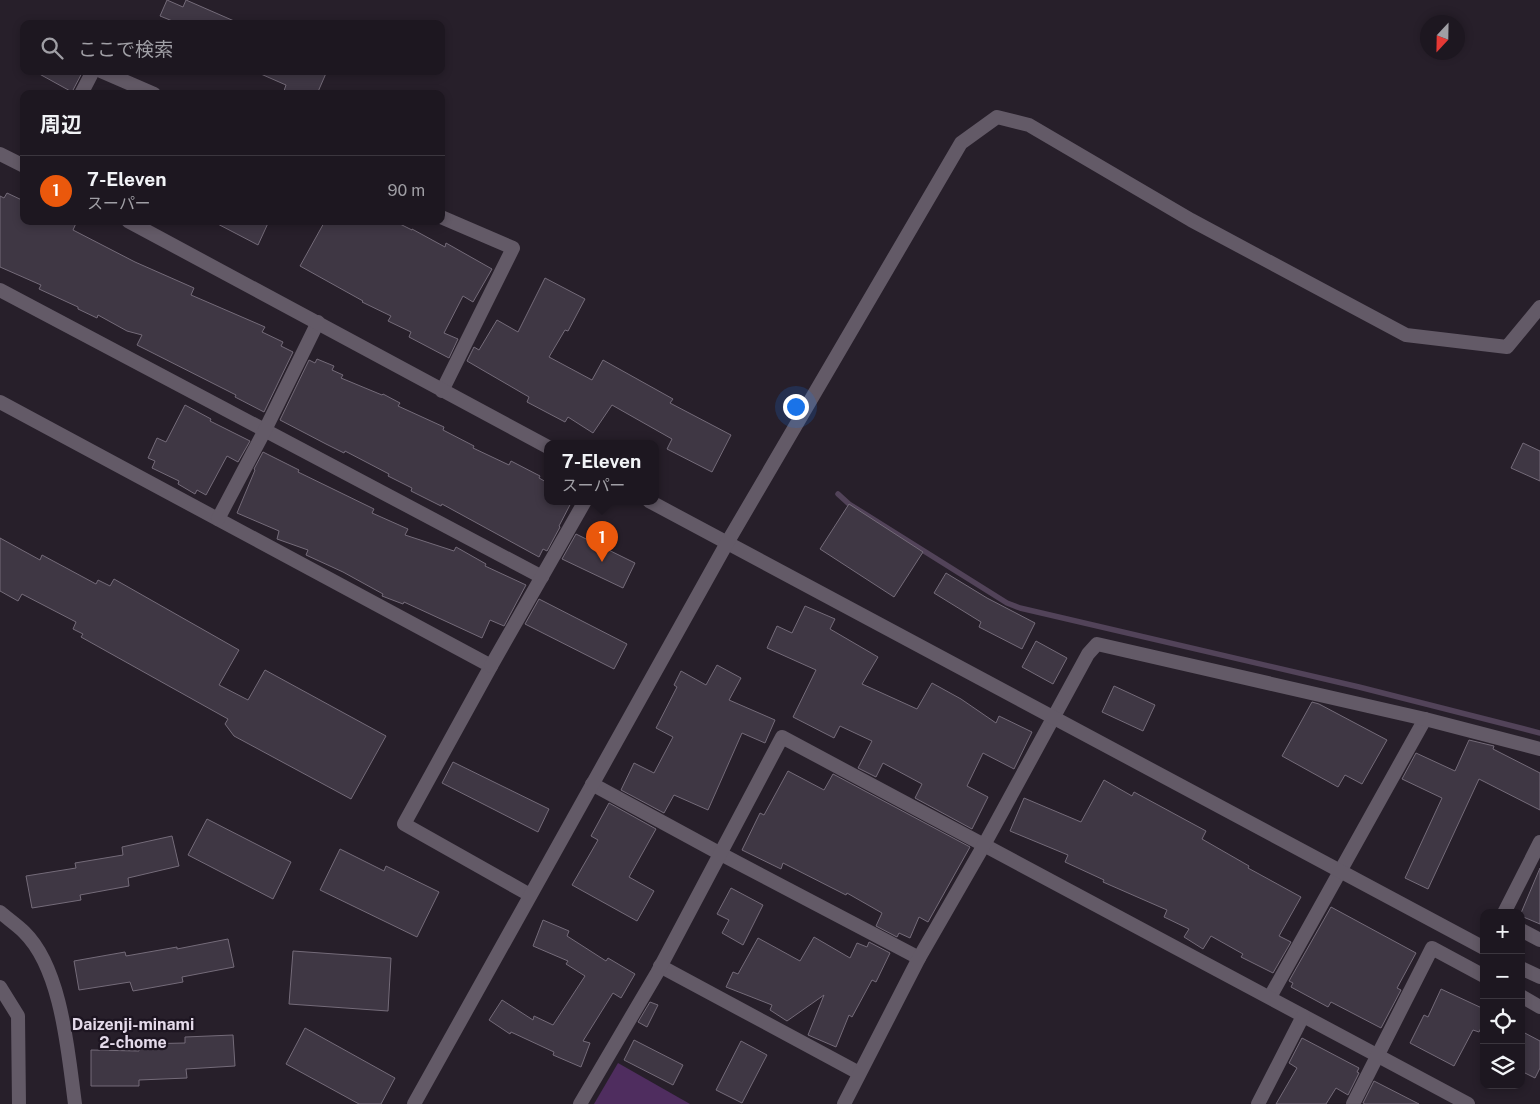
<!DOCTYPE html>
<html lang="ja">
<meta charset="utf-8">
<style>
:root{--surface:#1d1720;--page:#252029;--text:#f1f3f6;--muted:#a09fa5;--line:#3b363e;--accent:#ea580c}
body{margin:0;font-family:"Public Sans","Noto Sans JP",sans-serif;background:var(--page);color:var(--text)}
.controls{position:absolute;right:15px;bottom:15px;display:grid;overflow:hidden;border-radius:10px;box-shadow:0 2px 8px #0003}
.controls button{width:45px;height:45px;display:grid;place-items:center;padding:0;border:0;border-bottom:1px solid var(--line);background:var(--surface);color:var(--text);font:25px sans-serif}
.compass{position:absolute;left:1420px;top:15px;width:45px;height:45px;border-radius:50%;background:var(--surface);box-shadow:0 2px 8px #0003;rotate:202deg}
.you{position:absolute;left:795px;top:406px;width:18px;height:18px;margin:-12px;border:4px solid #fff;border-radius:50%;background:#1a73e8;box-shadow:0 0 0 8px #1a73e833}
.badge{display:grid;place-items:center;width:32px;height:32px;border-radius:50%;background:var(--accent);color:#fff;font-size:16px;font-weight:700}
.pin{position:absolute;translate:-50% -41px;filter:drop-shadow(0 1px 2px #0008)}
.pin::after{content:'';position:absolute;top:26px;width:18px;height:15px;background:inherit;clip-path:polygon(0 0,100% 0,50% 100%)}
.popup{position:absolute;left:544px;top:440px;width:115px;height:65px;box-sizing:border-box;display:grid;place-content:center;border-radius:10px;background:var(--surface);filter:drop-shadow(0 1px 4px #0005);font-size:16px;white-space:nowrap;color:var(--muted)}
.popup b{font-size:19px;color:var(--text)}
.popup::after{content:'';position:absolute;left:50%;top:100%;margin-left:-10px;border:10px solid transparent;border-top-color:var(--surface)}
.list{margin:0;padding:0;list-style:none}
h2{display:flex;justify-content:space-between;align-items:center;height:65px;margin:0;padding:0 20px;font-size:21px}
h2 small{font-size:16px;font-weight:400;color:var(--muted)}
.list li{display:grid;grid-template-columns:32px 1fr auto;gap:15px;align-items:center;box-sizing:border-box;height:70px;padding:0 20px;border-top:1px solid var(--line)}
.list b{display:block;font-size:19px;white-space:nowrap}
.list p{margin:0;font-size:16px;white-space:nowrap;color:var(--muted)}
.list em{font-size:16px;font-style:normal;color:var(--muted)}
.icon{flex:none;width:28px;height:28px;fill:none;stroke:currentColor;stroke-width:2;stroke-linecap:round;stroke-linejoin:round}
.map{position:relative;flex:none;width:1540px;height:1104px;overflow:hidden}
.search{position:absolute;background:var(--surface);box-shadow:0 2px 8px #0003;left:20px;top:20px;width:425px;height:55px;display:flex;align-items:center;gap:12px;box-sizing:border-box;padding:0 18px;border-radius:10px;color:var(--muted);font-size:19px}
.panel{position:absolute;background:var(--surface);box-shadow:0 2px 8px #0003;left:20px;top:90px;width:425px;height:135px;border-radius:10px}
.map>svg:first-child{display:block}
.green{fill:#4f2d5f}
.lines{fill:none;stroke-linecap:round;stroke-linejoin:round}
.stream{stroke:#524359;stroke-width:5.5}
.building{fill:#3f3744;stroke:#746b79}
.minor{stroke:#635a67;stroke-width:14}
.tertiary{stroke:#635a67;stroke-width:14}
.labels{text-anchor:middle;stroke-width:4.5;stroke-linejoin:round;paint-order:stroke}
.neighbourhood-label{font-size:16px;font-weight:bold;fill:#e4daea;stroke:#1d1521}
</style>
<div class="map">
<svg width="1540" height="1104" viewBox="0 0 1540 1104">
<rect width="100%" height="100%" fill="#271f2a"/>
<path class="green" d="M 618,1063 L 690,1104 L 594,1104 Z"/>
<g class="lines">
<path class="stream" d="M 838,494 L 849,504 L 1007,603 L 1020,608 L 1359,687 L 1540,733"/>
</g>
<g class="building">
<path d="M 167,0 L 183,7 L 186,0 L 241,24 L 180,24 L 160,16 Z"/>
<path d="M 34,71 L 83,71 L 72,92 Z"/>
<path d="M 254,71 L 327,71 L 317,94 L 283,94 L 286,85 Z"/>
<path d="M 7,193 L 24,201 L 24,221 L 77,221 L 73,230 L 135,262 L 194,288 L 191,295 L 265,327 L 262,332 L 283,342 L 281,346 L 293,352 L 264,412 L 235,397 L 236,395 L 137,345 L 142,335 L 127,331 L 98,315 L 97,318 L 78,309 L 78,307 L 39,289 L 41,285 L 0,267 L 0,196 L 4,198 Z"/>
<path d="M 212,221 L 269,221 L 258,245 Z"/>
<path d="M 325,221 L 394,221 L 412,230 L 412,229 L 445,247 L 446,243 L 492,269 L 473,302 L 463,296 L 444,333 L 458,339 L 449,358 L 409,337 L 411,332 L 388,321 L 391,316 L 362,302 L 363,301 L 300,266 Z"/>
<path d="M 545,278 L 585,299 L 568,331 L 565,330 L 549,357 L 592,380 L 603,360 L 673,399 L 670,403 L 731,435 L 712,472 L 667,449 L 672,439 L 612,405 L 593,433 L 568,417 L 565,422 L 527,402 L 529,397 L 467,361 L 474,347 L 479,350 L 497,320 L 518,332 Z"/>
<path d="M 317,359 L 334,366 L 332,370 L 343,375 L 341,378 L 382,395 L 383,394 L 400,403 L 398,406 L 444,427 L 443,430 L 474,446 L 473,448 L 509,465 L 511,461 L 540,476 L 539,478 L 548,483 L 548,501 L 572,501 L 559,526 L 560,527 L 547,551 L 543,549 L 539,557 L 442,504 L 441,506 L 411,491 L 412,488 L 388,476 L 389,474 L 345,451 L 344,453 L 326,444 L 280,420 L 309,360 L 315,363 Z"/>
<path d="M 185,405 L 211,419 L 210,421 L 250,441 L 238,462 L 227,456 L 206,495 L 197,490 L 195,494 L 178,484 L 179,481 L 152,468 L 155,461 L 148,458 L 157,438 L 166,442 Z"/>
<path d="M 1523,443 L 1540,451 L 1540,481 L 1511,468 Z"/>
<path d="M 263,452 L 299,470 L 298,472 L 374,509 L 372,513 L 408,529 L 405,535 L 454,551 L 456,547 L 486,564 L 485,566 L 526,585 L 504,626 L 490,620 L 482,638 L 404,602 L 403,604 L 382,596 L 383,594 L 343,572 L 306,555 L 308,550 L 277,539 L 279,531 L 237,513 L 255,470 L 254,469 Z"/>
<path d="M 849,504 L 923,552 L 894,597 L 820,549 Z"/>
<path d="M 576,534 L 635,563 L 623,588 L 562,559 Z"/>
<path d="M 0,538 L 40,560 L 42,555 L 96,584 L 98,580 L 110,586 L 114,579 L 239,650 L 219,685 L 248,700 L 265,670 L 386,736 L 351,799 L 234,736 L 225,724 L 228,719 L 81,637 L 83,634 L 73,629 L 76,622 L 22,594 L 18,601 L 0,591 Z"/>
<path d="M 946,573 L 987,598 L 1035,623 L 1022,649 L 979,627 L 981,622 L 934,593 Z"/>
<path d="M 539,599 L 627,644 L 614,669 L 525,624 Z"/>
<path d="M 805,606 L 835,619 L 830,629 L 878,657 L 862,684 L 917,709 L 932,683 L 961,699 L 996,723 L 999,716 L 1032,732 L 1014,769 L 983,753 L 967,786 L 988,797 L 972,829 L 915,798 L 922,784 L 883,763 L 876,777 L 858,768 L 872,741 L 840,726 L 834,738 L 793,717 L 816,670 L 767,648 L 777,626 L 792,633 Z"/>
<path d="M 1036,641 L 1067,658 L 1053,684 L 1022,667 Z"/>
<path d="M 717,665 L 741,678 L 729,700 L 775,720 L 765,743 L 742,733 L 708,810 L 674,795 L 664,813 L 621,790 L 634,763 L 654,773 L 673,737 L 656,728 L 677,687 L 674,685 L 681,671 L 706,685 Z"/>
<path d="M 1114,686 L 1155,705 L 1143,731 L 1102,712 Z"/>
<path d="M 1312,702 L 1319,704 L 1387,740 L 1362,784 L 1345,775 L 1338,787 L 1282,756 Z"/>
<path d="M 1469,740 L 1494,746 L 1493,749 L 1540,773 L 1540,810 L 1479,779 L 1428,889 L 1405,878 L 1442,798 L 1402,779 L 1416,753 L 1455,771 Z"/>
<path d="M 453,762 L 549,809 L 538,832 L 442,783 Z"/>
<path d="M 788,771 L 824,790 L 833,774 L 970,847 L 928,922 L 919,917 L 910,938 L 899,933 L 897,937 L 876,926 L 882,913 L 847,893 L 846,895 L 783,863 L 781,869 L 742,850 L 760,813 L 764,815 Z"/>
<path d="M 1104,780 L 1132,796 L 1134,792 L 1206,831 L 1202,839 L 1249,866 L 1248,868 L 1301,897 L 1279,936 L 1291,942 L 1273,973 L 1241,957 L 1243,954 L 1211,936 L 1203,949 L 1184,937 L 1189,929 L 1164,917 L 1167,910 L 1103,882 L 1104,880 L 1065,862 L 1068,855 L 1010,831 L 1024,798 L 1081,822 Z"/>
<path d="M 609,803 L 656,829 L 629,877 L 654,891 L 637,921 L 572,885 L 598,840 L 591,836 Z"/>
<path d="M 207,819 L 291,862 L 273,899 L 188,855 Z"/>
<path d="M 172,836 L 179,866 L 128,878 L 129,886 L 80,895 L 81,900 L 32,908 L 26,876 L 76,868 L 75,863 L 123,855 L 122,847 Z"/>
<path d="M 340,849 L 384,871 L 386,866 L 439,892 L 417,937 L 320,890 Z"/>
<path d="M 1540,868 L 1540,924 L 1521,916 L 1521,913 Z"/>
<path d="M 731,888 L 763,905 L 743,945 L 722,933 L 729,920 L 717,914 Z"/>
<path d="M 1331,907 L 1416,953 L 1397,988 L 1401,990 L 1381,1028 L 1331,1002 L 1328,1007 L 1291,987 L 1293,983 L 1289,981 Z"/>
<path d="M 543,920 L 569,931 L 567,936 L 606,961 L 608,958 L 635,974 L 621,998 L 613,993 L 583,1041 L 590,1043 L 581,1067 L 553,1055 L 554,1052 L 511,1032 L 510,1034 L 489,1020 L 502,1000 L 533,1020 L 534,1016 L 553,1025 L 585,976 L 566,964 L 568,961 L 533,946 Z"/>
<path d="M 814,937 L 850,958 L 857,943 L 867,947 L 869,942 L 890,953 L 876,982 L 872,980 L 852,1017 L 849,1015 L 836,1047 L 808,1035 L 824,995 L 787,1021 L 770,1010 L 772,1005 L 726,987 L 733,972 L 738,974 L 758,938 L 800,961 Z"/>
<path d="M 228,939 L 234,967 L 182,977 L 183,982 L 133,991 L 130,982 L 79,990 L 74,961 L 125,952 L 126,956 L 177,947 L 177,949 Z"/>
<path d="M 293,951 L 391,958 L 388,1011 L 289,1004 Z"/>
<path d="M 1441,989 L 1484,1009 L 1484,1022 L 1479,1032 L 1473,1030 L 1454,1066 L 1410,1043 L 1424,1015 L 1428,1017 Z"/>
<path d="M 650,1002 L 658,1005 L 647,1027 L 638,1022 Z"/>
<path d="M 305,1028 L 395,1078 L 381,1104 L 359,1104 L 286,1064 Z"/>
<path d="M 1521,1031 L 1540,1041 L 1540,1068 L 1535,1078 L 1521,1071 Z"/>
<path d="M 233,1035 L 235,1066 L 186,1069 L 187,1078 L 139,1080 L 139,1086 L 91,1086 L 91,1050 L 139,1051 L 139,1044 L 185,1043 L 185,1037 Z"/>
<path d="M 1302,1038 L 1359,1068 L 1357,1072 L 1359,1073 L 1348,1095 L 1336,1088 L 1326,1104 L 1276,1104 L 1297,1068 L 1289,1063 Z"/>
<path d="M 634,1040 L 683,1065 L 673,1085 L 624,1060 Z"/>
<path d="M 741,1041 L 767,1055 L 742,1103 L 716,1090 Z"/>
<path d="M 1374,1081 L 1419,1104 L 1365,1104 L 1363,1103 Z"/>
</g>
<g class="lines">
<g class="minor">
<path d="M 101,71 L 154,94"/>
<path d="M 81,94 L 93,71"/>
<path d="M 441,217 L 513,248 L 442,391"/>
<path d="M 0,290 L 542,577"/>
<path d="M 0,402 L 491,666 L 404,824 L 530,895"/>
<path d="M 218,519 L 265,430 L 318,322"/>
<path d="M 491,666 L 585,501"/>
<path d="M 592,784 L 719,853 L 919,958"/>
<path d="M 0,912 C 8,919 17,925 24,932 C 62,969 68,1053 75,1104"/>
<path d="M 1504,913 L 1540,842"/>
<path d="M 1521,930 L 1540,940"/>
<path d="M 660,966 L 859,1073"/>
<path d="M 0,987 L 18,1016 L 19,1104"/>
<path d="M 1521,996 L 1540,1007"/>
<path d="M 1270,997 L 1425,719"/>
<path d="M 580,1104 L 657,973 L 782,737 L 1468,1104"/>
<path d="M 844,1104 L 919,958 L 984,845 L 1088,654 L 1097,644 L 1425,719 L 1540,749"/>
<path d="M 1258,1104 L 1303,1016"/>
<path d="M 1353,1104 L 1432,948 L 1484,976"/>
</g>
<g class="tertiary">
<path d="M 0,154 L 24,166"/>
<path d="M 128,221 L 548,447"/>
<path d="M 649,501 L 1484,948"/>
<path d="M 1521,968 L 1540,977"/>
<path d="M 414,1104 L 727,543 L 961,143 L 997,117 L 1029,125 L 1191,220 L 1406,335 L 1507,347 L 1540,307"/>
</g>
</g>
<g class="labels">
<g class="neighbourhood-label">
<text x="133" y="1030">Daizenji-minami<tspan x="133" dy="18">2-chome</tspan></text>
</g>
</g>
</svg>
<div class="controls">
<button>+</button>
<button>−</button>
<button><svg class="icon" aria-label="locate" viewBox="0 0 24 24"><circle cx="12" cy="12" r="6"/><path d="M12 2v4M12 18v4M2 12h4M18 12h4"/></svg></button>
<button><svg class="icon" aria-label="layers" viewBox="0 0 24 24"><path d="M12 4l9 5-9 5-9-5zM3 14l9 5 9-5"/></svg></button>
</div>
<svg class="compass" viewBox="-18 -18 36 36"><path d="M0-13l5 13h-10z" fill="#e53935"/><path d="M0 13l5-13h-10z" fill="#a09fa5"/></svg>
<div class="you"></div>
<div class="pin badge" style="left:602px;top:562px">1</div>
<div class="popup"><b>7-Eleven</b>スーパー</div>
<div class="search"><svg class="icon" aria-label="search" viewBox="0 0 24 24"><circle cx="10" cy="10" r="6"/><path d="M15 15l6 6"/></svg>ここで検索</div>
<section class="panel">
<h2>周辺<small></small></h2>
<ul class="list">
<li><span class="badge">1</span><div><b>7-Eleven</b><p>スーパー</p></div><em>90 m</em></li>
</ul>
</section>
</div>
